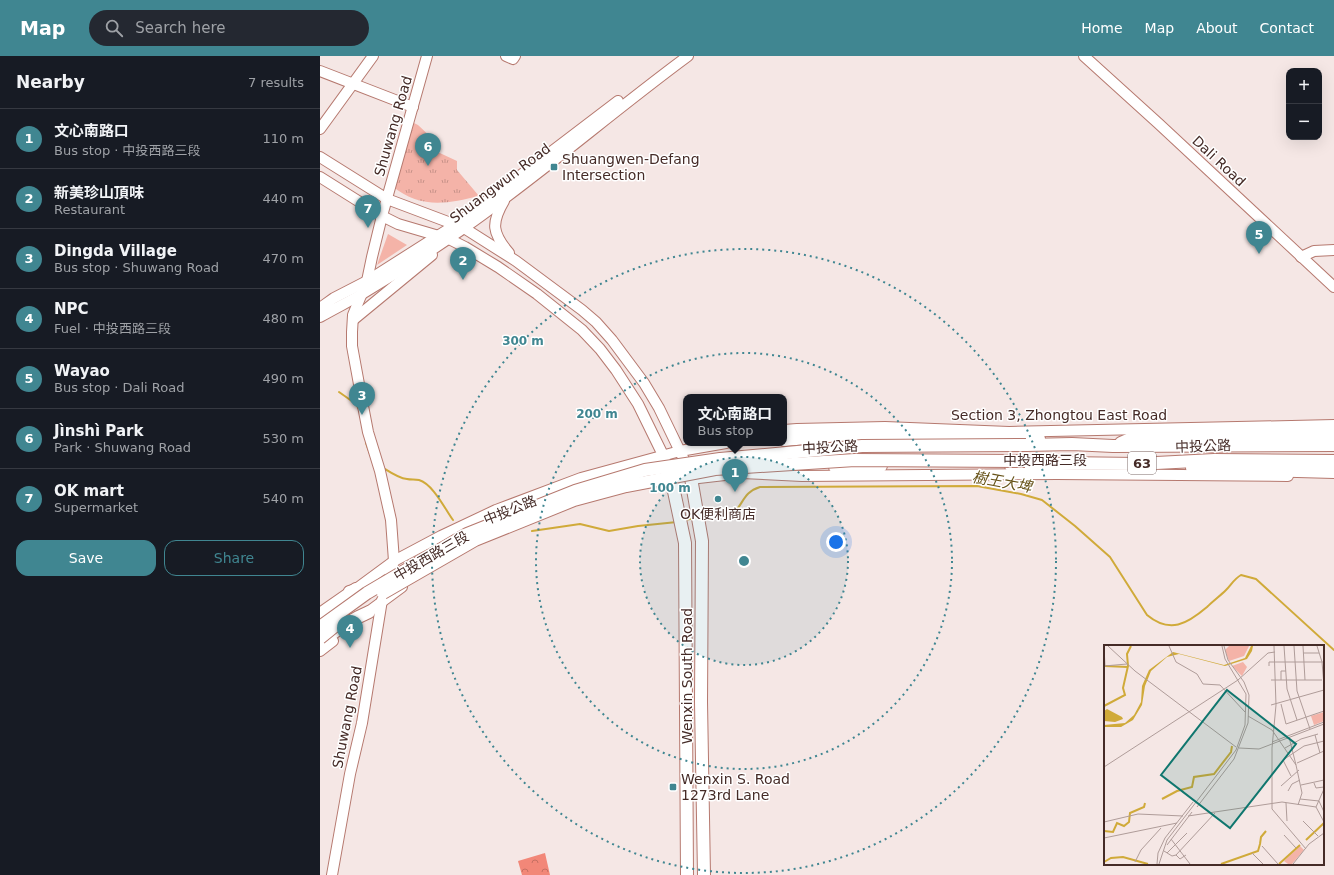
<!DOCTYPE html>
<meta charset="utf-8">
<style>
:root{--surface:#171b24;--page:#242831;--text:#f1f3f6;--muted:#9ea1a6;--line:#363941;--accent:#408691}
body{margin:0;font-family:"DejaVu Sans","Noto Sans TC",sans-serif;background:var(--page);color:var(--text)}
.controls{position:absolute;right:12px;top:12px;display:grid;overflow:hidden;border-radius:8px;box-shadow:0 4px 16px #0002}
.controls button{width:36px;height:36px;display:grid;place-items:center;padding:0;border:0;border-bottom:1px solid var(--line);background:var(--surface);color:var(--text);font:20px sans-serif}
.you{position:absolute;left:516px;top:486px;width:14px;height:14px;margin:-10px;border:3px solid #fff;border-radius:50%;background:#1a73e8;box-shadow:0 0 0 6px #1a73e833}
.badge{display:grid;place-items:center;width:26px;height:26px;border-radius:50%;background:var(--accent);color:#fff;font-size:13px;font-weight:700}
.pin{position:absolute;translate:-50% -33px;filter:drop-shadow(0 1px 2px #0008)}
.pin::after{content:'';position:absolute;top:21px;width:14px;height:12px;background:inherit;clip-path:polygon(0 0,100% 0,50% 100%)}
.popup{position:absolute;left:363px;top:338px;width:104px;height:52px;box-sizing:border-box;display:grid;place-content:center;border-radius:8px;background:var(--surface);filter:drop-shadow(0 1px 3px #0005);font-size:13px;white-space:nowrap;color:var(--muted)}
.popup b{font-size:15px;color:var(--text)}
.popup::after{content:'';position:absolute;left:50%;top:100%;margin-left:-8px;border:8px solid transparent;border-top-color:var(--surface)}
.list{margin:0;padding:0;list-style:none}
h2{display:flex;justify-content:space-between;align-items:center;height:52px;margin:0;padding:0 16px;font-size:17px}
h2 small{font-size:13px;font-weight:400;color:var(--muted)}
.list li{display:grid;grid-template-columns:26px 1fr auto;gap:12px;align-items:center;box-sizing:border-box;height:60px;padding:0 16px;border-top:1px solid var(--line)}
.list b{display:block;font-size:15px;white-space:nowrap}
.list p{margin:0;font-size:13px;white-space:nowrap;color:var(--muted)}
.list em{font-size:13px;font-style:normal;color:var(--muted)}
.actions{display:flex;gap:8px;padding:12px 16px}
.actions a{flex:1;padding:9px 0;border:1px solid var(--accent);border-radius:12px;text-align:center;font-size:14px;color:var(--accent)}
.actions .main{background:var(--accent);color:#fff}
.icon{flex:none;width:22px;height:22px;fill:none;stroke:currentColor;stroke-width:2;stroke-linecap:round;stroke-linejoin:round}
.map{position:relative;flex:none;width:1014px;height:819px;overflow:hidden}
header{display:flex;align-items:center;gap:24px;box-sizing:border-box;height:56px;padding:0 20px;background:var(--accent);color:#fff}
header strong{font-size:19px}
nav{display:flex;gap:22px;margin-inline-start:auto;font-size:14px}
.search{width:280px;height:36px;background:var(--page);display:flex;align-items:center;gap:10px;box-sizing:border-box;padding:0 14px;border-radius:22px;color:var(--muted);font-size:15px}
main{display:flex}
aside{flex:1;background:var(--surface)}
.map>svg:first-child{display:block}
.green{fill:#f4b3a8}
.forest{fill:url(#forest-crowns)}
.park{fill:url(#park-tufts)}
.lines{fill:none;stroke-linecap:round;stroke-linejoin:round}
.stream{stroke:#d0aa39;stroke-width:2}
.minor-casing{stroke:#b6796f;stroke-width:12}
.major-casing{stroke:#b6796f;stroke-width:14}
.minor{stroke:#fff;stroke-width:10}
.major{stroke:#fff;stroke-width:12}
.major-bridge-casing{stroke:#b6796f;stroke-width:14;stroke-linecap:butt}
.major-bridge{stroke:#fff;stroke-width:12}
.ring{fill:none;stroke:#408691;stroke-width:2;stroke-dasharray:2 4}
.poi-dot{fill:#408691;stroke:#fff;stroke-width:1.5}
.labels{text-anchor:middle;stroke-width:3;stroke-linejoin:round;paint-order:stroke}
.shield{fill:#fff;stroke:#7d6b68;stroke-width:1}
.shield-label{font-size:13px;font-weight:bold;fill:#452b27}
.street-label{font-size:14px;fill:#452b27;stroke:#fff}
.poi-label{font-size:14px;fill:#452b27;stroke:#fff;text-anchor:start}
.water-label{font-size:15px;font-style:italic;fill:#68541a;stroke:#fff}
.inset-river{fill:none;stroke:#d0aa39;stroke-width:2}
.inset-road{fill:none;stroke:#af9c99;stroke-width:1}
.view{fill:#0f766e;fill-opacity:0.15;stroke:#0f766e;stroke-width:2}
.inset-edge{fill:none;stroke:#452b27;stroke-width:2}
.centre{fill:#408691;stroke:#fff;stroke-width:2}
.ring-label{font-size:12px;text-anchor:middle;font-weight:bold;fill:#408691;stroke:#fff;stroke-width:3;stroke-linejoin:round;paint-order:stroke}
</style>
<header>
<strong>Map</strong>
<div class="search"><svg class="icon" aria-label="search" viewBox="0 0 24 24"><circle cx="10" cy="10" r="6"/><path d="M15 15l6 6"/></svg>Search here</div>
<nav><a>Home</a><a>Map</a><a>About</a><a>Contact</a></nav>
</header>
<main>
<aside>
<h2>Nearby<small>7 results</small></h2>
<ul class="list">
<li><span class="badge">1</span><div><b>文心南路口</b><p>Bus stop · 中投西路三段</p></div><em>110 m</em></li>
<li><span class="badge">2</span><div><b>新美珍山頂味</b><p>Restaurant</p></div><em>440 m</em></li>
<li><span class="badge">3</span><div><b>Dingda Village</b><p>Bus stop · Shuwang Road</p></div><em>470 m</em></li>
<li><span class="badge">4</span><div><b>NPC</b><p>Fuel · 中投西路三段</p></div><em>480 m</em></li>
<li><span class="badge">5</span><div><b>Wayao</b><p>Bus stop · Dali Road</p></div><em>490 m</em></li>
<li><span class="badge">6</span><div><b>Jìnshì Park</b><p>Park · Shuwang Road</p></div><em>530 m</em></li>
<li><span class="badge">7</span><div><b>OK mart</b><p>Supermarket</p></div><em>540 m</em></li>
</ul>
<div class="actions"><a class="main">Save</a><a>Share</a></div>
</aside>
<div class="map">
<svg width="1014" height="819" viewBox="0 0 1014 819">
<defs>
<pattern id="forest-crowns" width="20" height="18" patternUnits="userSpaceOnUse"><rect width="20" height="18" fill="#f28778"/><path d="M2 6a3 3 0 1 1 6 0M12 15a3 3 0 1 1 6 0" fill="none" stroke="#c66f62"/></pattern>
<pattern id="park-tufts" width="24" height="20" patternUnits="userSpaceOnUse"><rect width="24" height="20" fill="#f4b3a8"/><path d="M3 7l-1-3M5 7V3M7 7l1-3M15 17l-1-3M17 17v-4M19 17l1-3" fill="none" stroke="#c79289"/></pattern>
</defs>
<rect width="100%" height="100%" fill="#f5e7e5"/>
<path class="green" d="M 68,178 L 87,189 L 57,209 Z"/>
<path class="forest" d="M 225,797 L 230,819 L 202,819 L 198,805 Z"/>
<path class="park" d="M 92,66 L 98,69 L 114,84 L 109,92 L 137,105 L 137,114 L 159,140 C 127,148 100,153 72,130 Z"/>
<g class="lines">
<g class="stream">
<path d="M 19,336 L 36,348 L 40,355"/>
<path d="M 46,387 L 50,398"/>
<path d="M 62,411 C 70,416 78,422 87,423 C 91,424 95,423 99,424 C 113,428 125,453 133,464"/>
<path d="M 383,460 L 393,457 L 414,457 C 424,446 424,436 440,431 L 657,430 L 701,438 L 722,444 L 755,470 L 790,501 L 827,559 C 850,578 867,568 887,551 C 893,545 900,540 906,534 C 911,529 914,523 921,519 L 936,523 L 1014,594"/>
<path d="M 365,464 L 375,462"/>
<path d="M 212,475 L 260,468 L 289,475 L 318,470 L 357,466"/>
</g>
<g class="minor-casing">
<g id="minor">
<path d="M 186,0 L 193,3 L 195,0"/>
<path d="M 764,0 L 839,68 L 1014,231"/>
<path d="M 0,15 L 93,51"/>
<path d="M 0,73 L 53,0"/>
<path d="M 0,101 L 67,143 L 144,172 L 196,205 L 262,254 L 276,266 L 292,284 L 324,327 L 339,352 L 369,414"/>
<path d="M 0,121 L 62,160 L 78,168 L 129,183 L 145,191 L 178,211 L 217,238 L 262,274 L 280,293 L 296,314 L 318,348 L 343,399 L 349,417"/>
<path d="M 184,145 C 171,167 172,177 189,197"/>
<path d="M 981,201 L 994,195 L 1014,194"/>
<path d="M 0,252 L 14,242 L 47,225 L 135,169 L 298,45"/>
<path d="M 0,261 C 14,253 28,246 42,238 C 77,217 111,195 144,172 C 221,118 292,56 368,0"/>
<path d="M 33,264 L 112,199"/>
<path d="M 464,374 L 477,373 L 565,371 L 689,376 L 1014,369"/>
<path d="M 370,423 L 422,417 L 482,420 L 737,418 L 968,420"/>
<path d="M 67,528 L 74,505 L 71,464 L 60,415 L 48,376 L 43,350 L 32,290 L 32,276 L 33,259 L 47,225 L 52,201 L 62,160 L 107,0"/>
<path d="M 29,535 L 36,533 L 74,505 L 121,480 L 176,454 L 261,422 L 360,395 L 406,387"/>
<path d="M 44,559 L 82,531"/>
<path d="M 0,595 L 13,585"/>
<path d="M 12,819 L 30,718 L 42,667 L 62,544"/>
</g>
</g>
<g class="major-casing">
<g id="major">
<path d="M 464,384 L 522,379 L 705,382 L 719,383"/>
<path d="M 801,387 L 819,379 L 1014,380"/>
<path d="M 706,389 L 752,388 L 793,390 L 1014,389"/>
<path d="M 743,407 L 817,408 L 894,404 L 1014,405"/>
<path d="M 691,410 L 711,410 L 750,407"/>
<path d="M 515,411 L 561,410"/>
<path d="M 872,412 L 1014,416"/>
<path d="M 371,422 L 382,485 L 381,646 L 384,819"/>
<path d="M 352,426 L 365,487 L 367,819"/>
<path d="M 0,558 L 36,533"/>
<path d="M 0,588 C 15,574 30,564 49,556"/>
</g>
</g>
<use href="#minor" class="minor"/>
<use href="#major" class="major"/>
<g class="major-bridge-casing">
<g id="major-bridge">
<path d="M 63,537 L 155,484 L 254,444 L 306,430 L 395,413 L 535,404 L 705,405"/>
<path d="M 0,571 L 47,537 L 147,478 L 255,435 L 325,414 L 400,403 L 542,390 L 706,389"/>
<path d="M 0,582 L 21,565"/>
</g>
</g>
<use href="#major-bridge" class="major-bridge"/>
</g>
<circle cx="424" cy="505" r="104" fill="#408691" fill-opacity=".12"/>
<g class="ring">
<circle cx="424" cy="505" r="104"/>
<circle cx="424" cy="505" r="208"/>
<circle cx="424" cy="505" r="312"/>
</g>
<g class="poi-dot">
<rect x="230" y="107" width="8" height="8" rx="2"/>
<circle cx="398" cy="443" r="4"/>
<rect x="349" y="727" width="8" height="8" rx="2"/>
</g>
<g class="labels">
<rect class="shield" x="808" y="396" width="28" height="22" rx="3"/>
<g class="shield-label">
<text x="822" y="412">63</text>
</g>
<g class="street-label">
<text transform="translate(73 70) rotate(-74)" y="5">Shuwang Road</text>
<text transform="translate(899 105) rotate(43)" y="5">Dali Road</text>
<text transform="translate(180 127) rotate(-37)" y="5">Shuangwun Road</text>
<text x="739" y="364">Section 3, Zhongtou East Road</text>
<text transform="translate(883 390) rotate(-2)" y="5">中投公路</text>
<text transform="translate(510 391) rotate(-3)" y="5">中投公路</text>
<text x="725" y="409">中投西路三段</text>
<text transform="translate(190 454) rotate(-22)" y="5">中投公路</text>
<text transform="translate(111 500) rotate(-30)" y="5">中投西路三段</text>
<text transform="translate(367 620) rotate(-90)" y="5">Wenxin South Road</text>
<text transform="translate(27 661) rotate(-79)" y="5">Shuwang Road</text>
</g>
<g class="poi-label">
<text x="242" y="108">Shuangwen-Defang<tspan x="242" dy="16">Intersection</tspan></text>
<text x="398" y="463" text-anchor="middle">OK便利商店</text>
<text x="361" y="728">Wenxin S. Road<tspan x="361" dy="16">1273rd Lane</tspan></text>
</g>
<g class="water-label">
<text transform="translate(682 426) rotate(10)" y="5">樹王大埤</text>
</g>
</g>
<g transform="translate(784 589)">
<rect width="220" height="220" fill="#f5e7e5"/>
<path d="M 196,201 L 200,205 L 188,219 L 184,219 L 180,216 Z" fill="#f4b3a8"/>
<path d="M 125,1 L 145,1 L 140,11 L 125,16 L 121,5 ZM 139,17 L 143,22 L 138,31 L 128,21 ZM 220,67 L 220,76 L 210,80 L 207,71 Z" fill="#f4b3a8"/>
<path d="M 147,1 L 149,1 L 148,6 L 143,14 L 121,21 L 75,9 L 63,12 L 47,26 L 41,41 L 38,60 L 29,75 L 17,82 L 0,82 L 0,80 L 21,78 L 30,70 L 37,57 L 38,41 L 45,25 L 69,7 L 120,20 L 141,13 ZM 3,64 L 18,72 L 19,74 L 11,77 L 0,76 L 0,66 Z" fill="#d0aa39"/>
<path class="inset-river" d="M 1,21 L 24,22M 0,61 L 21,50 L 19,43 L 24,21 L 23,9 L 27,1M 58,154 L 73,146 L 88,142 L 90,132 L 110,129 L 127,107 L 128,101M 0,186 L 9,187 L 13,178 L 20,181 L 25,177 L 26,168 L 40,162 L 41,158M 202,195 L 220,178M 156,199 L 157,192 L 162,186M 0,217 L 7,213 L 19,212 L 44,219M 117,219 L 154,206 L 156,199M 175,219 L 196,200"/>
<path class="inset-road" d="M 4,1 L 31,26 L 132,102M 65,1 L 72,17 L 93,29 L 99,39 L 116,40 L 141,67M 170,1 L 172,60 L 168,103 L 168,164 L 202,204M 180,1 L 183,44 L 193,75M 190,1 L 193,46 L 206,84M 199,1 L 201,35M 213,1 L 218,17 L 220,40M 0,2 L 1,21M 199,8 L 215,8M 0,21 L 23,19M 165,21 L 165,17 L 220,17M 167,35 L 218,35M 177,35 L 177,26 L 182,26M 177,59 L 182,79 L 220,66M 167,60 L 220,45M 144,71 L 168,85 L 192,120 L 198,148 L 194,160M 211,90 L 216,108M 185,92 L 192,120M 168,97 L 220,77M 135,103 L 155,104 L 220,79M 181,103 L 197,94 L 214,89M 193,118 L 220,106M 0,122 L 134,35 L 164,8 L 171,7M 187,131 L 179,115 L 200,101 L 220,96M 210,138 L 212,143 L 220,142M 197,140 L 220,135M 177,141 L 195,125M 184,146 L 188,139 L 196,135M 196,154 L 215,156 L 220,167M 182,158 L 183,176M 93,162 L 130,114 L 144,78 L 145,50 L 140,37 L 124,15 L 120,1M 212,162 L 220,144M 212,162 L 220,177M 84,171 L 178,157 L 212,162M 199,176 L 214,191M 0,177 L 34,169 L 79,171M 180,190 L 192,203M 0,193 L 73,178M 67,194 L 86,219M 63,200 L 88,167M 158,201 L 174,219M 60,206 L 68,211 L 72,210 L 111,168M 63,208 L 83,188M 148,208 L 159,219M 72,210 L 76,214 L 82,210M 31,217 L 37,205 L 57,183M 53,219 L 54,208 L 61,193 L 89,157M 55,219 L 63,195 L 132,105 L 141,80 L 142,49 L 121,14 L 118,1M 189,219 L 205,199 L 220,188"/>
<path class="view" d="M 123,45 L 192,99 L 126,183 L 57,130 Z"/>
<rect width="220" height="220" class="inset-edge"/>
</g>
<circle cx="424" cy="505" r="6" class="centre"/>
<g class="ring-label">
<text x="203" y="289">300 m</text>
<text x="277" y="362">200 m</text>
<text x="350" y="436">100 m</text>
</g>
</svg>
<div class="controls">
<button>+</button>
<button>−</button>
</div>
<div class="you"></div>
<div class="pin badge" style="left:415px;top:436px">1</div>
<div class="popup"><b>文心南路口</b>Bus stop</div>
<div class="pin badge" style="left:143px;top:224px">2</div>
<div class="pin badge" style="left:42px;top:359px">3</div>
<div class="pin badge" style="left:30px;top:592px">4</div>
<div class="pin badge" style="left:939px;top:198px">5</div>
<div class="pin badge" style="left:108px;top:110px">6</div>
<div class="pin badge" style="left:48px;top:172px">7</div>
</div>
</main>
